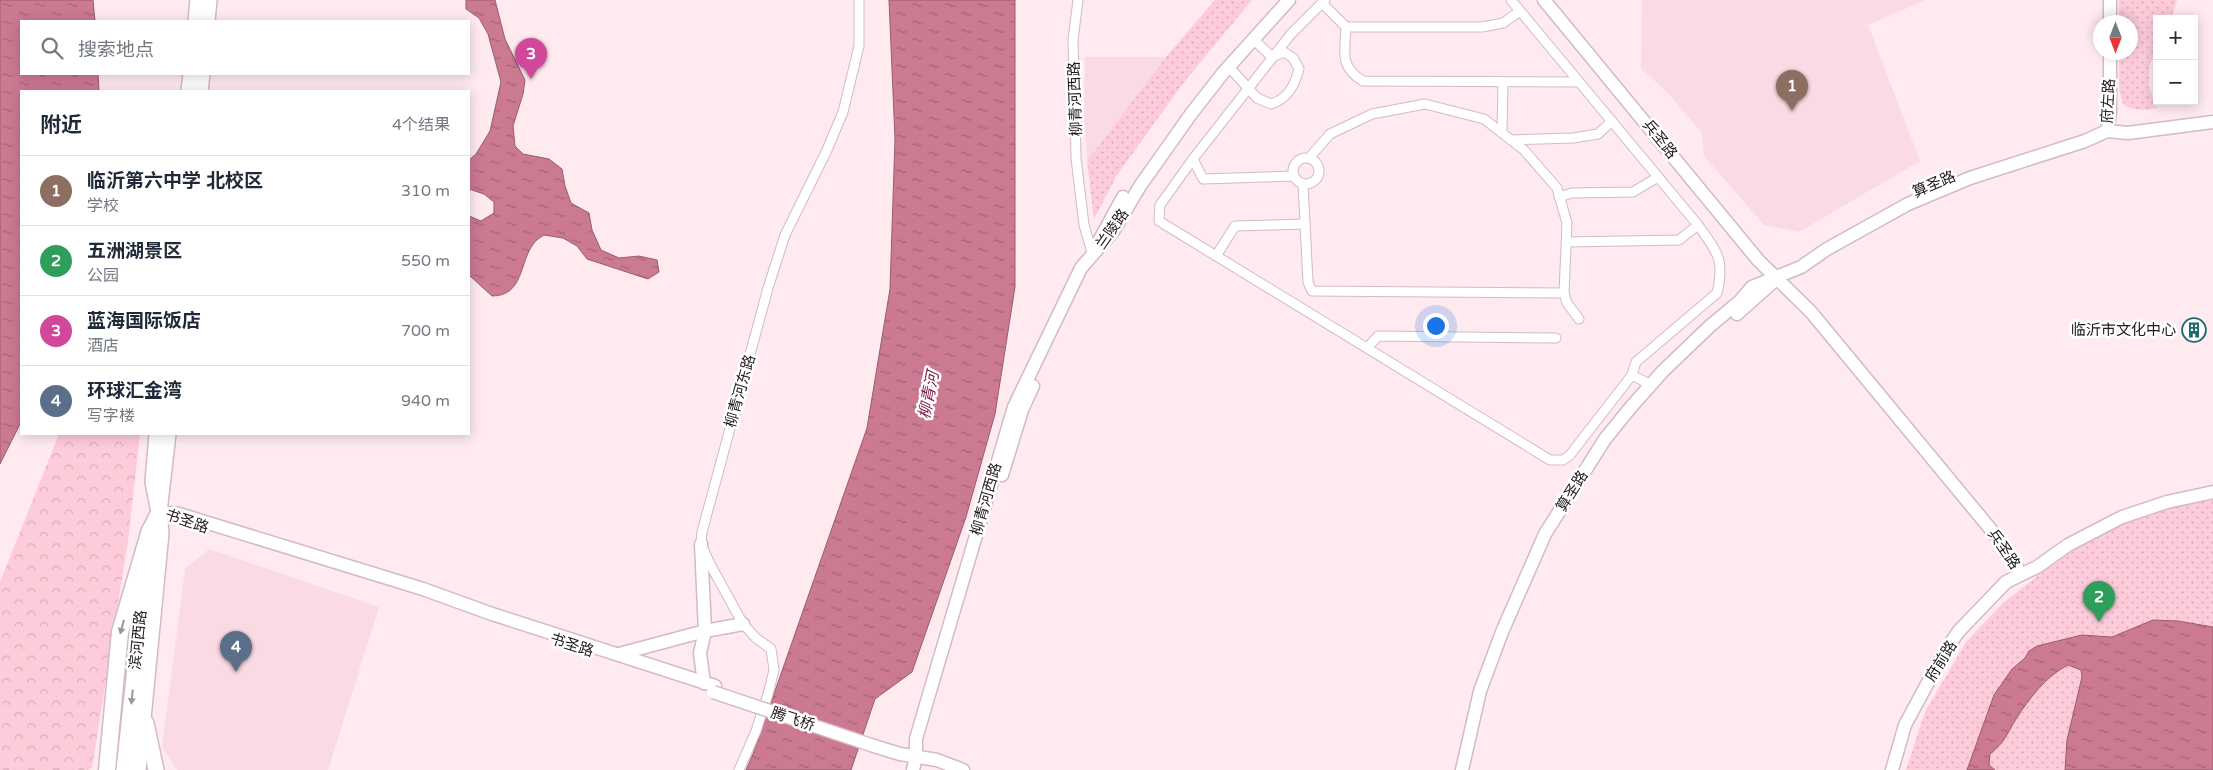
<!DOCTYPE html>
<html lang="zh">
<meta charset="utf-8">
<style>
:root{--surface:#fff;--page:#f2f2f3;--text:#1f2937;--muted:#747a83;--line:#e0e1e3;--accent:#1d6970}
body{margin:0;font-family:"Varela Round","Noto Sans SC",sans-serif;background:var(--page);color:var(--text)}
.controls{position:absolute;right:15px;top:15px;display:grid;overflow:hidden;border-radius:0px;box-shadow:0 2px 12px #0003}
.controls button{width:45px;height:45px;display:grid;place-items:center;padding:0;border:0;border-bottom:1px solid var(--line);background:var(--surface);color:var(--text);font:25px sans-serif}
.compass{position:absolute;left:2093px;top:15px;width:45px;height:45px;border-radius:50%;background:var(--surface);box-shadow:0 2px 12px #0003;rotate:180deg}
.you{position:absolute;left:1435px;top:325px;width:18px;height:18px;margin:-12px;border:4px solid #fff;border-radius:50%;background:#1a73e8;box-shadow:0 0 0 8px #1a73e833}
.badge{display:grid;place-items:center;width:32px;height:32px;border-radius:50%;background:var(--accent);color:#fff;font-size:16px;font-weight:700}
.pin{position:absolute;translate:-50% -41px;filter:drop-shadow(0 1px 2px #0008)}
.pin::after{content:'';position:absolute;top:26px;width:18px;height:15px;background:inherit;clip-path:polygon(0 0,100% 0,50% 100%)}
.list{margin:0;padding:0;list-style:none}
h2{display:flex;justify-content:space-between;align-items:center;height:65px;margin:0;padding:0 20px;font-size:21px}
h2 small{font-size:16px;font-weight:400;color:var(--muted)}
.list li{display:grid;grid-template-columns:32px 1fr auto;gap:15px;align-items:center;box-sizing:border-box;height:70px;padding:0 20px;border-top:1px solid var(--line)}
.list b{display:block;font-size:19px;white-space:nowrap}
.list p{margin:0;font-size:16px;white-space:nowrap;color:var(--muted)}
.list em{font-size:16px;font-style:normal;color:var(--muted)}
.icon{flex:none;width:28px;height:28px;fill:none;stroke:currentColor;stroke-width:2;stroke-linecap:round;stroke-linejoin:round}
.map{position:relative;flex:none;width:2213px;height:770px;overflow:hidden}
.search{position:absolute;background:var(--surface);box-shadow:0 2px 12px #0003;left:20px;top:20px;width:450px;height:55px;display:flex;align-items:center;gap:12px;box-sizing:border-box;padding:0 18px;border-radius:0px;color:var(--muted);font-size:19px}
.panel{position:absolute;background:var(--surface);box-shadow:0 2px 12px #0003;left:20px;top:90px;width:450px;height:345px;border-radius:0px}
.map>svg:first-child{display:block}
.built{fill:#fbdbe3}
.forest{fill:url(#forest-crowns)}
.park{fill:url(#park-dots)}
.water{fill:url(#water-ripples);stroke:#995c6f}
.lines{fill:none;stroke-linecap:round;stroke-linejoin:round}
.street-casing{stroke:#d2bbc1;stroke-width:11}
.secondary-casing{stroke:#d2bbc1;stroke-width:15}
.primary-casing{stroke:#d2bbc1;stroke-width:18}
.highway-casing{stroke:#d2bbc1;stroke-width:19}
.street{stroke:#fff;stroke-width:9}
.secondary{stroke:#fff;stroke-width:12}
.primary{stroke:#fff;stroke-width:15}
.highway{stroke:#fff;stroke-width:16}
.secondary-bridge-casing{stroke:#d2bbc1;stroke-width:15;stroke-linecap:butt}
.secondary-bridge{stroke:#fff;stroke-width:12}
.oneway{fill:#9c9899}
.labels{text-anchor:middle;stroke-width:5;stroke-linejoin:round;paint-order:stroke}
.street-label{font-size:15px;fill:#221a1c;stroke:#fff}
.poi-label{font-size:15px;fill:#221a1c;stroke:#fff;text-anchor:end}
.water-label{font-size:16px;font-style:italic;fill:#7e1a44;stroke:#fff}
</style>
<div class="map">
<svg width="2213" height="770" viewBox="0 0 2213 770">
<defs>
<pattern id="forest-crowns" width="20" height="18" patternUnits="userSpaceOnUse" patternTransform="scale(1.25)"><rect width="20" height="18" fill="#fdcbd9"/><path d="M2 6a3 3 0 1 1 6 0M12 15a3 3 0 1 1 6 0" fill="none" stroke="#d9aeba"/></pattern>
<pattern id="park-dots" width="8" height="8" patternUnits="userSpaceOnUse" patternTransform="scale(1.25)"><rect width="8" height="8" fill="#fdcbd9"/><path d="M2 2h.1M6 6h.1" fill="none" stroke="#d9aeba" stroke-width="1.8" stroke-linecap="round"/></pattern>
<pattern id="water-ripples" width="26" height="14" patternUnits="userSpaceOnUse" patternTransform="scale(1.25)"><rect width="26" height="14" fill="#cc7992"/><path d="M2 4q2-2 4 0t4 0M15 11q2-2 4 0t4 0" fill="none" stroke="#a56276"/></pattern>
</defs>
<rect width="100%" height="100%" fill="#feeaef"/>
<g class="built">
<path d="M 1642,0 L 1926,0 L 1868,25 L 1920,161 L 1799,232 L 1764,225 L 1704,156 L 1702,133 L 1664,89 L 1641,69 Z"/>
<path d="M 1085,57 L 1166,57 L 1087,161 L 1084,116 Z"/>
<path d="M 209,549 L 379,607 L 328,770 L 177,770 L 162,747 L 185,569 Z"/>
</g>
<path class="forest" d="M 59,434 L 140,434 L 128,541 L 92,768 L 88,770 L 0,770 L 0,582 Z"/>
<g class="park">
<path d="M 1215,0 L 1252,0 L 1184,82 L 1117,175 L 1094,219 L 1087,161 L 1166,57 Z"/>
<path d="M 2119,0 L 2177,0 L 2171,19 L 2157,19 L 2157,49 L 2149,66 L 2149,87 L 2157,108 C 2144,110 2134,112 2123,104 L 2119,89 L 2119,53 L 2130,52 L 2130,22 L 2119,22 Z"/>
<path d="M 2213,498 L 2213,770 L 1906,770 L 1925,712 L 1966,642 L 2003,603 L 2059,559 L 2114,527 L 2186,501 Z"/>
</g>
<g class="water">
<path d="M 0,0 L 93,0 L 95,21 L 21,21 L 21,74 L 98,74 L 99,91 L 21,91 L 21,422 L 0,464 Z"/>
<path d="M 466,0 L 495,0 L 505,39 L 525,80 L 523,94 L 513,126 L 515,146 L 523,154 L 549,159 L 562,169 L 565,186 L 571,203 L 589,213 L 592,230 L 601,250 L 619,258 L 639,256 L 657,260 L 659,272 L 648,279 L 587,259 L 577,246 L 563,238 L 544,235 C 541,237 536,240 534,243 C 519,262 524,296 492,296 L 469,275 L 469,216 L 481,221 L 494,213 L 494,202 L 484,194 L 469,189 L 469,160 L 476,154 L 490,131 L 501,82 L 488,34 L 479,18 L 466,9 Z"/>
<path d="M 889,0 L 1015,0 L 1015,287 L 995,414 L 966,517 L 912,672 L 875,699 L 851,770 L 746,770 L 753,754 L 867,428 L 890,289 L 895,139 Z"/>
<path d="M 2153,620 L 2178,621 L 2213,627 L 2213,770 L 2065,770 L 2067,740 L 2082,677 L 2081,670 L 2068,665 C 2046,676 2029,699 2016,719 C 2006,735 2006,741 1990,754 L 1989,765 L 1995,770 L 1967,770 L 1994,695 L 2012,669 L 2025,658 L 2029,651 L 2037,646 L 2082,635 L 2112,637 Z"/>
</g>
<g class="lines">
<g class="street-casing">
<g id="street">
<path d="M 1078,0 L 1073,40 L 1076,158 L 1084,225 L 1093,256"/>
<path d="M 1325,0 L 1291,34 L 1193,159 L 1160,205 L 1159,221 L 1550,460 L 1563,460 L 1570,455 L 1632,375 L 1651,385"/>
<path d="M 1511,0 L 1698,225 C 1717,252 1725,259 1717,293 L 1636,362 L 1632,375"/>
<path d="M 1322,3 L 1346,27 C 1345,51 1339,67 1363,81 L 1579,82"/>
<path d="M 1346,27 L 1482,27 L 1503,23 L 1520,11"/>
<path d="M 1229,67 L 1257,98 L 1271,104 C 1288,99 1295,85 1299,69 L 1293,58 L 1284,52 L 1272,57 L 1253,39"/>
<path d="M 1502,133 L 1503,82"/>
<path d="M 1511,140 L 1573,138 L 1598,134 L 1612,121"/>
<circle cx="1306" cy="171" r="13"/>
<path d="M 1309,158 L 1330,134 L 1372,114 L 1425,104 L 1484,119 L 1524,150 L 1557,188 L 1567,223 L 1564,293 L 1567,303 L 1579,319"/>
<path d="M 1193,159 L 1203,179 L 1294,176"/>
<path d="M 1303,184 L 1308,282 L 1312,291 L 1564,293"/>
<path d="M 1559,197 L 1572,193 L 1633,192 L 1658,177"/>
<path d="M 1567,242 L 1679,240 L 1698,225"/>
<path d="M 1216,256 L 1235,226 L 1305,224"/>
<path d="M 1367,348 L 1378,336 L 1556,338"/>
<path d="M 739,770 L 756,731 L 768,694 L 774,670 L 771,649 L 756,638 L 743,624 L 710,564 L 701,544 L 702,532 L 768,288 L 785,235 L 827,150 L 843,112 L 859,46 L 859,0"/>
</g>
</g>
<g class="secondary-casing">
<g id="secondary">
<path d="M 1544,0 L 1758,260 L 1811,312 L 1997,537 L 2021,574"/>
<path d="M 2110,22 L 2110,0"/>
<path d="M 2107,131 L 2110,112 L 2110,52"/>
<path d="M 1099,241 L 1123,197"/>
<path d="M 1737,314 L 1774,281"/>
<path d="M 1002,475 L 1022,410 L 1033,386"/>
<path d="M 159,512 L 179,514 L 423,589 L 492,614 L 715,686"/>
<path d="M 701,544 L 705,631 L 700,653 L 704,683"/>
<path d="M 619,654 L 705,631 L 743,624"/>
<path d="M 874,746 L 900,754 L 937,760 L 963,770"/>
<path d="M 913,770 L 916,756 L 916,739 L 925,708 L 1014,407 L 1081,268 L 1114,230 L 1140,186 L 1191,114 L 1223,73 L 1289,0"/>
<path d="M 1462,770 L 1480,691 L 1502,632 L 1545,534 L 1605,439 L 1631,407 L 1663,371 L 1710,326 L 1740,301 L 1752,287 L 1801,267 L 1827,249 L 1908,204 L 1970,178 L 2085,141 L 2107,131 L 2128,133 L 2213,122"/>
<path d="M 1892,770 L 1905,725 L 1940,660 L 1958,632 L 2006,582 L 2037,567 L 2068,545 L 2122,517 L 2167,502 L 2213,492"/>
</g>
</g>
<g class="primary-casing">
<g id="primary">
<path d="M 196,21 L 198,0"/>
<path d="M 207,21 L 209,0"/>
<path d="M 189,91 L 191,74"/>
<path d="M 200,91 L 202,74"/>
<path d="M 146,723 L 156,770"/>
<path d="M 124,770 L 150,530 L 159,512 L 168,434"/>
<path d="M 138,770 L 161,533 L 159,512 L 153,482 L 157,434"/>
</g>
</g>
<g class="highway-casing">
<path id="highway" d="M 107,770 L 120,632 L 150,530"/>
</g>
<use href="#street" class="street"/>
<use href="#secondary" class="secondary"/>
<use href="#primary" class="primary"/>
<use href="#highway" class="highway"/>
<g class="secondary-bridge-casing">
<path id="secondary-bridge" d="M 713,692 L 874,746"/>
</g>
<use href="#secondary-bridge" class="secondary-bridge"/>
</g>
<defs><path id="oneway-solid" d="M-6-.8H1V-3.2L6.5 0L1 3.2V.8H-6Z" transform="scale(1.25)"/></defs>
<g class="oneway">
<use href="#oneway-solid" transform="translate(122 627) rotate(105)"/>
<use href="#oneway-solid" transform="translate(132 697) rotate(96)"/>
</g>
<defs>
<g id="building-ring" transform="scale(1.25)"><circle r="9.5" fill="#fff" stroke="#1d6970" stroke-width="1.5"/><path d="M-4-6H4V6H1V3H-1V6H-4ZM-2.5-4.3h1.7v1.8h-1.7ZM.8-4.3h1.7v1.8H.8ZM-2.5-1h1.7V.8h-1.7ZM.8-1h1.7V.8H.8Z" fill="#1d6970"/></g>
</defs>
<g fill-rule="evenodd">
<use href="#building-ring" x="2194" y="330"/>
</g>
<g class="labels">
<g class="street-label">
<text transform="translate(1075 99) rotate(-92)" y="5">柳青河西路</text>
<text transform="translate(2108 101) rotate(-87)" y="5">府左路</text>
<text transform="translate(1660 139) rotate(51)" y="5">兵圣路</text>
<text transform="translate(1934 184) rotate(-23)" y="5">算圣路</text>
<text transform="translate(1112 229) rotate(-55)" y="5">兰陵路</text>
<text transform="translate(740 391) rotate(-74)" y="5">柳青河东路</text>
<text transform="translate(1572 491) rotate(-58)" y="5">算圣路</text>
<text transform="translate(986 499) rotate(-74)" y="5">柳青河西路</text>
<text transform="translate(187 521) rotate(19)" y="5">书圣路</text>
<text transform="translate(2004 549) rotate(56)" y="5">兵圣路</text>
<text transform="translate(138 640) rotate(-84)" y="5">滨河西路</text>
<text transform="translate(572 645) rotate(18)" y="5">书圣路</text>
<text transform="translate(1941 661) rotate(-58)" y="5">府前路</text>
<text transform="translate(793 719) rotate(18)" y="5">腾飞桥</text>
</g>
<g class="poi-label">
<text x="2176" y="335">临沂市文化中心</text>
</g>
<g class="water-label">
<text transform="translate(928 395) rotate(-79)" y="6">柳青河</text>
</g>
</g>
</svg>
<div class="controls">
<button>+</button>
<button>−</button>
</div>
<svg class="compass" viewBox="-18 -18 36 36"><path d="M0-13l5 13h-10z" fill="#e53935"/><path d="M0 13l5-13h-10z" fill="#747a83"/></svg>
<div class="you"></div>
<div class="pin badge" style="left:1792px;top:111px;background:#8d6e63">1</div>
<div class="pin badge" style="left:2099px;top:622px;background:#2e9e5b">2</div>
<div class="pin badge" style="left:531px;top:79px;background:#d1479c">3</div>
<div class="pin badge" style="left:236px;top:672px;background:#5c6f8a">4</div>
<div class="search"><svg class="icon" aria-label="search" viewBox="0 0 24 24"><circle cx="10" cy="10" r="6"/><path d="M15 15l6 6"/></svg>搜索地点</div>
<section class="panel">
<h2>附近<small>4个结果</small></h2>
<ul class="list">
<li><span class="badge" style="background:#8d6e63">1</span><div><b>临沂第六中学 北校区</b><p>学校</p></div><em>310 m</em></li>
<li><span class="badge" style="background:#2e9e5b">2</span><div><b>五洲湖景区</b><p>公园</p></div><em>550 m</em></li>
<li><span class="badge" style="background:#d1479c">3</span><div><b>蓝海国际饭店</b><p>酒店</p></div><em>700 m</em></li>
<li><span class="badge" style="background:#5c6f8a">4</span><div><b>环球汇金湾</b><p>写字楼</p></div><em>940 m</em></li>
</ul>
</section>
</div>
